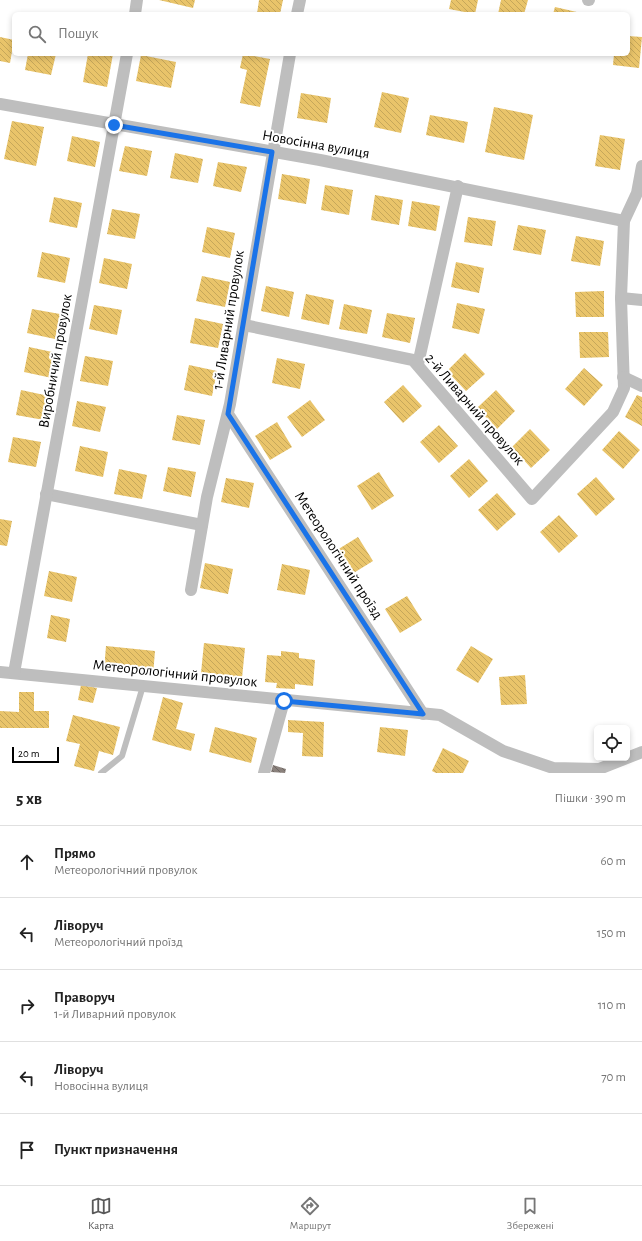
<!DOCTYPE html>
<html lang="uk">
<meta charset="utf-8">
<style>
:root{--surface:#fff;--page:#f2f2f2;--text:#222;--muted:#767676;--line:#e0e0e0;--accent:#595959}
body{margin:0;font-family:"Alegreya Sans",sans-serif;background:var(--page);color:var(--text)}
.controls{position:absolute;right:12px;bottom:12px;display:grid;overflow:hidden;border-radius:6px;box-shadow:0 2px 6px #0003}
.controls button{width:36px;height:36px;display:grid;place-items:center;padding:0;border:0;border-bottom:1px solid var(--line);background:var(--surface);color:var(--text);font:20px sans-serif}
.scale{position:absolute;left:12px;bottom:10px;width:47px;box-sizing:border-box;padding-left:4px;border:2px solid #000;border-top:0;font-size:11px;line-height:14px;white-space:nowrap;color:#000;-webkit-text-stroke:3px #fff;paint-order:stroke}
.stop{position:absolute;width:12px;height:12px;margin:-9px;border:3px solid #1a73e8;border-radius:50%;background:#fff}
.stop.end{background:#1a73e8;border-color:#fff;box-shadow:0 1px 4px #0008}
.list{margin:0;padding:0;list-style:none}
h2{display:flex;justify-content:space-between;align-items:center;height:52px;margin:0;padding:0 16px;font-size:17px}
h2 small{font-size:13px;font-weight:400;color:var(--muted)}
.list li{display:grid;grid-template-columns:26px 1fr auto;gap:12px;align-items:center;box-sizing:border-box;height:72px;padding:0 16px;border-top:1px solid var(--line)}
.list b{display:block;font-size:15px;white-space:nowrap}
.list p{margin:0;font-size:13px;white-space:nowrap;color:var(--muted)}
.list em{font-size:13px;font-style:normal;color:var(--muted)}
.icon{flex:none;width:22px;height:22px;fill:none;stroke:currentColor;stroke-width:2;stroke-linecap:round;stroke-linejoin:round}
.map{position:relative;flex:none;width:642px;height:773px;overflow:hidden}
.search{position:absolute;background:var(--surface);box-shadow:0 2px 6px #0003;left:12px;right:12px;top:12px;height:44px;display:flex;align-items:center;gap:10px;box-sizing:border-box;padding:0 14px;border-radius:6px;color:var(--muted);font-size:15px}
.sheet{height:412px;background:var(--surface)}
nav{display:flex;justify-content:space-around;align-items:center;box-sizing:border-box;height:56px;border-top:1px solid var(--line);background:var(--surface);font-size:11px;color:var(--muted)}
nav a{display:grid;justify-items:center;gap:2px}
nav .on{color:var(--accent)}
.map>svg:first-child{display:block}
.homes{fill:url(#homes-back-hatch)}
.industry{fill:url(#industry-back-hatch)}
.lines{fill:none;stroke-linecap:round;stroke-linejoin:round}
.service{stroke:#bebebe;stroke-width:6}
.minor{stroke:#bebebe;stroke-width:12}
.route{stroke:#1a73e8;stroke-width:5}
.labels{text-anchor:middle;stroke-width:4;stroke-linejoin:round;paint-order:stroke}
.street-label{font-size:15px;fill:#000;stroke:#fff}
</style>
<div class="map">
<svg width="642" height="773" viewBox="0 0 642 773">
<defs>
<pattern id="homes-back-hatch" width="6" height="6" patternUnits="userSpaceOnUse"><rect width="6" height="6" fill="#e9c46a"/><path d="M-1 5l2 2M0 0l6 6M5-1l2 2" fill="none" stroke="#c6a75a"/></pattern>
<pattern id="industry-back-hatch" width="6" height="6" patternUnits="userSpaceOnUse"><rect width="6" height="6" fill="#8a817c"/><path d="M-1 5l2 2M0 0l6 6M5-1l2 2" fill="none" stroke="#6e6763"/></pattern>
</defs>
<rect width="100%" height="100%" fill="#fff"/>
<g class="homes">
<path d="M 159,0 L 195,0 L 193,8 Z"/>
<path d="M 259,0 L 283,0 L 280,14 L 257,14 Z"/>
<path d="M 451,0 L 478,0 L 475,14 L 449,9 Z"/>
<path d="M 501,0 L 528,0 L 524,14 L 498,14 Z"/>
<path d="M 555,7 L 581,13 L 581,14 L 553,14 Z"/>
<path d="M 628,36 L 642,37 L 639,68 L 613,65 L 614,54 L 628,54 Z"/>
<path d="M 0,37 L 14,40 L 10,63 L 0,61 Z"/>
<path d="M 28,54 L 56,54 L 51,75 L 25,70 Z"/>
<path d="M 88,54 L 113,54 L 107,87 L 83,82 Z"/>
<path d="M 243,54 L 270,59 L 260,107 L 240,103 L 247,70 L 240,68 Z"/>
<path d="M 141,55 L 176,62 L 171,88 L 136,81 Z"/>
<path d="M 382,92 L 409,98 L 401,133 L 374,127 Z"/>
<path d="M 301,93 L 331,98 L 327,123 L 297,118 Z"/>
<path d="M 494,107 L 533,115 L 524,160 L 485,152 Z"/>
<path d="M 430,115 L 468,122 L 464,143 L 426,135 Z"/>
<path d="M 12,121 L 44,127 L 36,166 L 4,159 Z"/>
<path d="M 600,135 L 625,139 L 620,170 L 595,166 Z"/>
<path d="M 72,136 L 100,142 L 95,167 L 67,161 Z"/>
<path d="M 125,146 L 152,151 L 147,176 L 119,171 Z"/>
<path d="M 175,153 L 203,159 L 198,183 L 170,178 Z"/>
<path d="M 218,162 L 247,167 L 241,192 L 213,186 Z"/>
<path d="M 282,174 L 310,179 L 306,204 L 278,199 Z"/>
<path d="M 325,185 L 353,190 L 349,215 L 321,210 Z"/>
<path d="M 375,195 L 403,200 L 399,225 L 371,220 Z"/>
<path d="M 54,197 L 82,203 L 77,228 L 49,222 Z"/>
<path d="M 412,201 L 440,206 L 436,231 L 408,226 Z"/>
<path d="M 112,209 L 140,214 L 135,239 L 107,234 Z"/>
<path d="M 468,217 L 496,221 L 492,246 L 464,242 Z"/>
<path d="M 518,225 L 546,230 L 541,255 L 513,250 Z"/>
<path d="M 207,227 L 235,233 L 230,258 L 202,252 Z"/>
<path d="M 576,236 L 604,241 L 600,266 L 571,261 Z"/>
<path d="M 42,252 L 70,258 L 65,283 L 37,277 Z"/>
<path d="M 104,258 L 132,264 L 127,289 L 99,283 Z"/>
<path d="M 456,262 L 484,268 L 479,293 L 451,287 Z"/>
<path d="M 202,276 L 230,282 L 225,307 L 196,301 Z"/>
<path d="M 266,286 L 294,292 L 289,317 L 261,311 Z"/>
<path d="M 604,291 L 604,317 L 576,317 L 575,292 Z"/>
<path d="M 306,294 L 334,300 L 329,325 L 301,319 Z"/>
<path d="M 457,303 L 485,309 L 479,334 L 452,328 Z"/>
<path d="M 344,304 L 372,310 L 367,334 L 339,329 Z"/>
<path d="M 94,305 L 122,310 L 117,335 L 89,329 Z"/>
<path d="M 32,309 L 60,314 L 55,339 L 27,333 Z"/>
<path d="M 387,313 L 415,318 L 410,343 L 382,337 Z"/>
<path d="M 195,318 L 223,324 L 218,348 L 190,343 Z"/>
<path d="M 579,332 L 608,332 L 609,357 L 580,358 Z"/>
<path d="M 29,347 L 57,353 L 52,378 L 24,372 Z"/>
<path d="M 465,353 L 485,374 L 466,391 L 447,371 Z"/>
<path d="M 85,356 L 113,361 L 108,386 L 80,381 Z"/>
<path d="M 277,358 L 305,364 L 300,389 L 272,383 Z"/>
<path d="M 189,365 L 217,371 L 212,396 L 184,390 Z"/>
<path d="M 584,368 L 603,385 L 584,406 L 565,389 Z"/>
<path d="M 403,385 L 422,406 L 403,423 L 384,402 Z"/>
<path d="M 21,390 L 49,396 L 44,420 L 16,415 Z"/>
<path d="M 496,390 L 515,411 L 497,429 L 477,408 Z"/>
<path d="M 637,395 L 642,397 L 642,426 L 625,417 Z"/>
<path d="M 310,400 L 325,420 L 302,437 L 287,417 Z"/>
<path d="M 77,401 L 106,407 L 100,432 L 72,426 Z"/>
<path d="M 177,415 L 205,420 L 200,445 L 172,440 Z"/>
<path d="M 277,422 L 292,447 L 270,460 L 255,436 Z"/>
<path d="M 439,425 L 458,446 L 439,463 L 420,442 Z"/>
<path d="M 530,429 L 550,450 L 531,468 L 512,447 Z"/>
<path d="M 619,431 L 640,450 L 623,469 L 602,450 Z"/>
<path d="M 13,437 L 41,442 L 36,467 L 8,462 Z"/>
<path d="M 80,446 L 108,452 L 103,477 L 75,471 Z"/>
<path d="M 469,459 L 488,481 L 469,498 L 450,476 Z"/>
<path d="M 168,467 L 196,472 L 191,497 L 163,491 Z"/>
<path d="M 119,469 L 147,475 L 142,499 L 114,494 Z"/>
<path d="M 379,472 L 394,496 L 372,510 L 357,486 Z"/>
<path d="M 596,477 L 615,499 L 596,516 L 577,494 Z"/>
<path d="M 226,478 L 254,483 L 249,508 L 221,502 Z"/>
<path d="M 497,493 L 516,514 L 497,531 L 478,510 Z"/>
<path d="M 559,515 L 578,536 L 559,553 L 540,532 Z"/>
<path d="M 0,519 L 12,521 L 7,546 L 0,545 Z"/>
<path d="M 358,537 L 373,561 L 352,574 L 337,550 Z"/>
<path d="M 205,563 L 233,569 L 228,594 L 200,588 Z"/>
<path d="M 282,564 L 310,570 L 305,595 L 277,590 Z"/>
<path d="M 49,571 L 77,577 L 72,602 L 44,596 Z"/>
<path d="M 407,596 L 422,620 L 400,633 L 385,609 Z"/>
<path d="M 51,615 L 70,619 L 66,642 L 47,638 Z"/>
<path d="M 204,643 L 245,648 L 242,678 L 201,673 Z"/>
<path d="M 106,646 L 155,651 L 153,675 L 104,670 Z"/>
<path d="M 471,646 L 493,659 L 478,683 L 456,670 Z"/>
<path d="M 281,651 L 299,653 L 299,658 L 315,660 L 313,686 L 295,684 L 295,689 L 276,688 L 277,683 L 265,682 L 267,655 L 281,656 Z"/>
<path d="M 525,675 L 527,704 L 501,705 L 499,677 Z"/>
<path d="M 81,685 L 97,688 L 93,703 L 78,700 Z"/>
<path d="M 19,692 L 34,692 L 34,711 L 49,711 L 49,728 L 0,728 L 0,711 L 19,712 Z"/>
<path d="M 163,697 L 183,703 L 176,729 L 195,734 L 191,751 L 152,740 Z"/>
<path d="M 73,715 L 120,727 L 113,755 L 99,751 L 94,771 L 74,766 L 80,744 L 66,741 Z"/>
<path d="M 288,720 L 324,722 L 323,757 L 302,756 L 303,733 L 288,732 Z"/>
<path d="M 215,727 L 257,738 L 251,763 L 209,752 Z"/>
<path d="M 380,727 L 408,730 L 405,756 L 377,752 Z"/>
<path d="M 443,748 L 469,761 L 463,773 L 436,773 L 432,771 Z"/>
</g>
<path class="industry" d="M 273,765 L 286,769 L 285,773 L 271,772 Z"/>
<g class="lines">
<path class="service" d="M 101,773 L 122,756 L 143,686"/>
<g class="minor">
<path d="M 588,0 L 589,0"/>
<path d="M 135,14 L 137,0"/>
<path d="M 297,14 L 300,0"/>
<path d="M 0,104 L 320,160 L 624,221"/>
<path d="M 621,298 L 642,300"/>
<path d="M 244,325 L 413,360 L 532,499 L 613,412 L 624,388 L 621,298 L 624,221 L 637,193 L 642,166"/>
<path d="M 418,364 L 458,186"/>
<path d="M 623,377 L 642,386"/>
<path d="M 228,414 L 423,714"/>
<path d="M 46,494 L 202,525"/>
<path d="M 191,590 L 207,497 L 230,404 L 290,54"/>
<path d="M 0,672 L 440,715 L 503,751 L 553,768 L 599,769 L 642,752"/>
<path d="M 14,673 L 127,54"/>
<path d="M 264,773 L 284,701"/>
</g>
</g>
<g class="lines">
<path class="route" d="M 114,125 L 272,152 L 228,414 L 423,714 L 284,701"/>
</g>
<g class="labels">
<g class="street-label">
<text transform="translate(316 144) rotate(10)" y="5">Новосінна вулиця</text>
<text transform="translate(228 320) rotate(-81)" y="5">1-й Ливарний провулок</text>
<text transform="translate(55 361) rotate(-80)" y="5">Виробничий провулок</text>
<text transform="translate(475 409) rotate(49)" y="5">2-й Ливарний провулок</text>
<text transform="translate(339 555) rotate(57)" y="5">Метеорологічний проїзд</text>
<text transform="translate(175 673) rotate(6)" y="5">Метеорологічний провулок</text>
</g>
</g>
</svg>
<div class="controls">
<button><svg class="icon" aria-label="locate" viewBox="0 0 24 24"><circle cx="12" cy="12" r="6"/><path d="M12 2v4M12 18v4M2 12h4M18 12h4"/></svg></button>
</div>
<div class="scale">20 m</div>
<div class="stop" style="left:284px;top:701px"></div>
<div class="stop end" style="left:114px;top:125px"></div>
<div class="search"><svg class="icon" aria-label="search" viewBox="0 0 24 24"><circle cx="10" cy="10" r="6"/><path d="M15 15l6 6"/></svg>Пошук</div>
</div>
<section class="sheet">
<h2>5 хв<small>Пішки · 390 m</small></h2>
<ul class="list">
<li><svg class="icon" aria-label="ahead" viewBox="0 0 24 24"><path d="M12 20V5M6 11l6-6 6 6"/></svg><div><b>Прямо</b><p>Метеорологічний провулок</p></div><em>60 m</em></li>
<li><svg class="icon" aria-label="left" viewBox="0 0 24 24"><path d="M17 20v-9H6M10 6l-5 5 5 5"/></svg><div><b>Ліворуч</b><p>Метеорологічний проїзд</p></div><em>150 m</em></li>
<li><svg class="icon" aria-label="right" viewBox="0 0 24 24"><path d="M7 20v-9h11M14 6l5 5-5 5"/></svg><div><b>Праворуч</b><p>1-й Ливарний провулок</p></div><em>110 m</em></li>
<li><svg class="icon" aria-label="left" viewBox="0 0 24 24"><path d="M17 20v-9H6M10 6l-5 5 5 5"/></svg><div><b>Ліворуч</b><p>Новосінна вулиця</p></div><em>70 m</em></li>
<li><svg class="icon" aria-label="arrive" viewBox="0 0 24 24"><path d="M6 21V4h12l-3 4 3 4H6"/></svg><div><b>Пункт призначення</b></div></li>
</ul>
</section>
<nav>
<a class="on"><svg class="icon" aria-label="map" viewBox="0 0 24 24"><path d="M3 6l6-2 6 2 6-2v14l-6 2-6-2-6 2zM9 4v14M15 6v14"/></svg>Карта</a>
<a><svg class="icon" aria-label="directions" viewBox="0 0 24 24"><path d="M12 3l9 9-9 9-9-9zM9 14v-3h6M13 9l2 2-2 2"/></svg>Маршрут</a>
<a><svg class="icon" aria-label="saved" viewBox="0 0 24 24"><path d="M7 4h10v16l-5-4-5 4z"/></svg>Збережені</a>
</nav>
